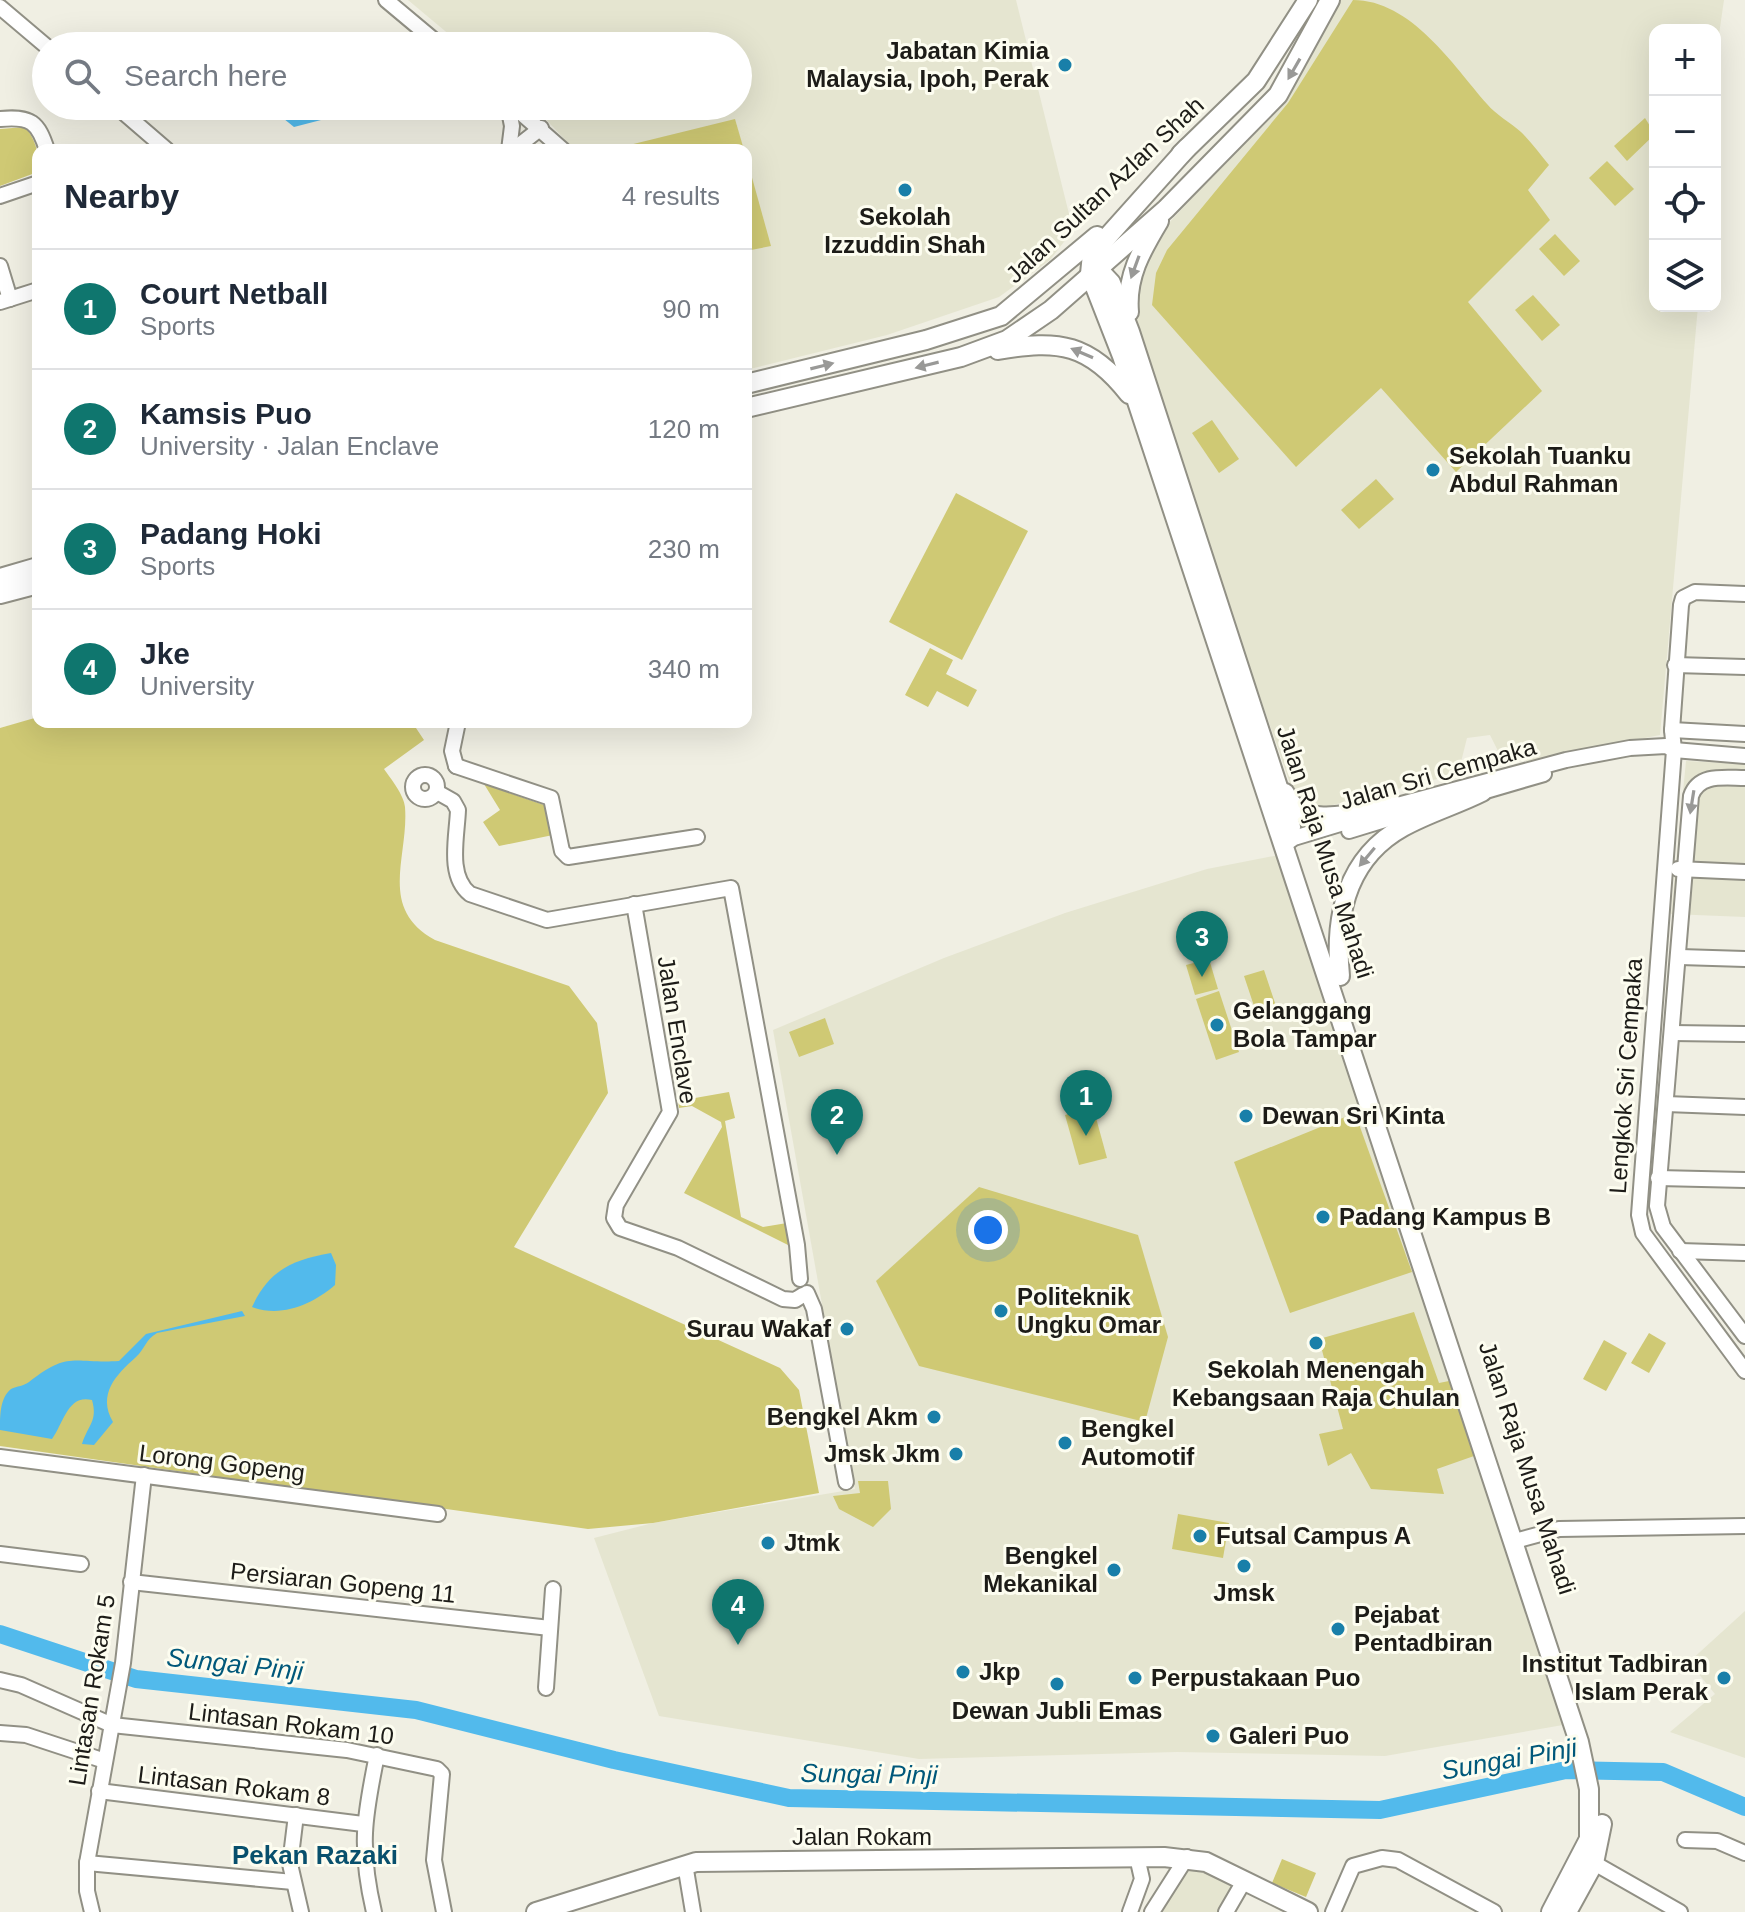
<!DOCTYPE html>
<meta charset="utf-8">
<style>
:root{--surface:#fff;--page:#f6f6f7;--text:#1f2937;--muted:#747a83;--line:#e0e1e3;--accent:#0f766e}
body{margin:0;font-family:Helvetica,sans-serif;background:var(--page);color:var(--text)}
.controls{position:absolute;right:24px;top:24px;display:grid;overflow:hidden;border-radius:16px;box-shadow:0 8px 32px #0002}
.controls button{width:72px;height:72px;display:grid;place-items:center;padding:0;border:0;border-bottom:2px solid var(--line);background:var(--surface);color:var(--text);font:40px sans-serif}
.you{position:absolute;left:988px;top:1230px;width:28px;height:28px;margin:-20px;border:6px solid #fff;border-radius:50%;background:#1a73e8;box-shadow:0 0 0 12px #1a73e833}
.badge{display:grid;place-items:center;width:52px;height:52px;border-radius:50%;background:var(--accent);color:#fff;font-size:26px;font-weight:700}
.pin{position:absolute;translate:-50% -66px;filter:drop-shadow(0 2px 4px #0008)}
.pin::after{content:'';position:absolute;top:42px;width:28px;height:24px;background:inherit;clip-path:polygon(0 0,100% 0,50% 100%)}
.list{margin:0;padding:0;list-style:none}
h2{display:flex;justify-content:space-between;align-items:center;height:104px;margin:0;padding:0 32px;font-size:34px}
h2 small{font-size:26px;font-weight:400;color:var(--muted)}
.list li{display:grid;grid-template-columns:52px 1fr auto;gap:24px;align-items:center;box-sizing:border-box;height:120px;padding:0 32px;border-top:2px solid var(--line)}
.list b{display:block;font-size:30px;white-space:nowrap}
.list p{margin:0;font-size:26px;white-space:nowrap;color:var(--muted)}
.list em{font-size:26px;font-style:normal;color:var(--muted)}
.icon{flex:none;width:44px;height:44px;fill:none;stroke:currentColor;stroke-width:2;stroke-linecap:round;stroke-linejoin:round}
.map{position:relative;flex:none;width:1745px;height:1912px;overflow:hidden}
.search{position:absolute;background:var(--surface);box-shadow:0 8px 32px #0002;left:32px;top:32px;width:720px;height:88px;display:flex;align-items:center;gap:20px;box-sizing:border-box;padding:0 28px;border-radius:44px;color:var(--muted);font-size:30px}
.panel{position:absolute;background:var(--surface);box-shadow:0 8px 32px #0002;left:32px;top:144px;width:720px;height:584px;border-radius:16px}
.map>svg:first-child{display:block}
.built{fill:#e5e5d0}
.green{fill:#cfc974}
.water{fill:#52baec}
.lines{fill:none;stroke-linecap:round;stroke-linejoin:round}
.river{stroke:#52baec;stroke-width:18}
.minor-casing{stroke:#919085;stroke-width:18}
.major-casing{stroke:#919085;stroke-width:22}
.minor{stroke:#fff;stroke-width:14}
.major{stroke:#fff;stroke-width:18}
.oneway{fill:#999997}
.poi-dot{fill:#197fa9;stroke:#fdfdf0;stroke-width:3}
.labels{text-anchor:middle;stroke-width:6;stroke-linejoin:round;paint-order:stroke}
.poi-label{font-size:24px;font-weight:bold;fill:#1d1c18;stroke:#fdfdf0;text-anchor:start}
.street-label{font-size:24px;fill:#1d1c18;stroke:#fdfdf0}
.water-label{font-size:26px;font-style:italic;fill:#00587a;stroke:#fdfdf0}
.neighbourhood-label{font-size:26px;font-weight:bold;fill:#08506d;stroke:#fdfdf0}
</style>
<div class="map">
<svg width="1745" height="1912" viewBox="0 0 1745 1912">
<rect width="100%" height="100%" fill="#f0efe3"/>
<g class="built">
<path d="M 408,0 L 1016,0 L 1073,230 L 1050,260 L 999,297 L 887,335 L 746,370 L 746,150 L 575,150 L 533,106 L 738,106 L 738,46 L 463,46 Z"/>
<path d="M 1338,0 L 1724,0 L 1715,62 L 1715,30 L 1655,30 L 1655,306 L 1698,306 L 1660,735 L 1529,761 L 1501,757 L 1490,735 L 1467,738 L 1461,762 L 1449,776 L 1317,809 L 1292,789 L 1141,354 L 1132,307 L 1154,239 L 1273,111 Z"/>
<path d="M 1686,761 L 1745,764 L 1745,917 L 1671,914 Z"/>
<path d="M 1279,855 L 1563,1725 L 1385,1756 L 1177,1752 L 919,1759 L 659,1716 L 594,1538 L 653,1523 L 855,1489 L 773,1030 L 944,958 L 1065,913 L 1207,869 Z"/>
<path d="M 1745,1611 L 1745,1758 L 1670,1732 L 1715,1694 L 1689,1662 Z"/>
<path d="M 1187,1861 L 1239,1891 L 1226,1912 L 1158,1912 Z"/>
</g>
<g class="green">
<path d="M 1353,0 C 1411,0 1453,65 1487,104 C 1496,115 1510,122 1521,132 C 1531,142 1540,154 1549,165 L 1528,190 L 1550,220 L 1468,302 L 1542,391 L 1456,472 L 1381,388 L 1296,467 L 1152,305 L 1156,273 L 1167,250 L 1288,103 Z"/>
<path d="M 1645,118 L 1655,134 L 1627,161 L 1614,146 Z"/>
<path d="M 735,119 L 744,150 L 609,150 Z"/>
<path d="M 25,127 C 35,138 42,158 35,173 L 0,186 L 0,129 Z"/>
<path d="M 746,156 L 771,246 L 746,251 Z"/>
<path d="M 1607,161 L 1634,189 L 1615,206 L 1589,178 Z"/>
<path d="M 1555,234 L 1580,261 L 1564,276 L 1539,249 Z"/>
<path d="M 1533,295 L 1560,325 L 1542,341 L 1515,310 Z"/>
<path d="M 1212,420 L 1239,459 L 1219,473 L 1192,433 Z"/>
<path d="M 1376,479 L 1394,499 L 1359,529 L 1341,510 Z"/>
<path d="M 956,493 L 1028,531 L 962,660 L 889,622 Z"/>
<path d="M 930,648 L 953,660 L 946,674 L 977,690 L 968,707 L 937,691 L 928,707 L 905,695 Z"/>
<path d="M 38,717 L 38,722 L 412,722 L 424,740 L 384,769 C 391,779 404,795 405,807 C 409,857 377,908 435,940 L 569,986 L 597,1023 L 608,1093 L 514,1247 L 780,1368 L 799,1390 L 819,1493 L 653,1523 L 588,1529 L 0,1446 L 0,728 Z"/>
<path d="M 484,784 L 544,805 L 553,835 L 499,846 L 483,822 L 500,810 Z"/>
<path d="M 1209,959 L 1218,989 L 1195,995 L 1186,965 Z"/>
<path d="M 1264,970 L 1276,1006 L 1256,1012 L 1244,976 Z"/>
<path d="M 1219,991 L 1239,1052 L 1216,1060 L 1196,999 Z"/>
<path d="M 825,1018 L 834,1044 L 799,1057 L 789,1032 Z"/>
<path d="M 729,1092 L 735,1118 L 725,1121 L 741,1217 L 763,1227 L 787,1223 L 792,1247 L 684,1193 L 722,1127 L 721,1122 L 692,1106 L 679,1108 L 678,1101 Z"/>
<path d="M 1093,1107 L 1107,1158 L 1079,1165 L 1065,1115 Z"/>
<path d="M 1355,1113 L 1412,1272 L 1290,1313 L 1234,1162 Z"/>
<path d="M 979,1187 L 1138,1235 L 1168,1337 L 1145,1422 L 919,1366 L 876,1281 Z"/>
<path d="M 1414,1312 L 1439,1383 L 1449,1381 L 1474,1456 L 1437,1469 L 1444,1494 L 1371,1489 L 1351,1453 L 1328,1466 L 1319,1434 L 1343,1429 L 1319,1339 Z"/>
<path d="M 1649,1333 L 1666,1343 L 1649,1373 L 1631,1363 Z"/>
<path d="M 1604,1340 L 1627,1353 L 1606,1391 L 1583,1379 Z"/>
<path d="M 858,1481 L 888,1481 L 891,1509 L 873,1527 L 839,1509 L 833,1496 L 860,1493 Z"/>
<path d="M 1178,1514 L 1229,1523 L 1223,1558 L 1172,1549 Z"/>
<path d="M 1282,1859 L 1316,1873 L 1306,1897 L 1272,1883 Z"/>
</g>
<g class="water">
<path d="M 268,106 L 314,106 L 321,120 L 294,127 Z"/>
<path d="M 331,1253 L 336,1265 L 335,1285 C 313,1304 282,1318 252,1307 C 269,1270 292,1260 331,1253 Z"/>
<path d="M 242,1311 L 245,1316 L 157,1333 C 145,1340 145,1349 136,1357 C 116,1375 97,1394 113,1422 L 94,1445 L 82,1444 C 88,1425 98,1421 92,1400 C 68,1394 64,1422 52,1439 L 0,1430 C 0,1415 0,1398 11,1389 C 17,1386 24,1386 29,1382 C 69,1350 74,1364 119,1361 L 146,1334 Z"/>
</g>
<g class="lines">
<path class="river" d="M 0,1634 L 136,1679 L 416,1710 L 614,1760 L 789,1798 L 1380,1810 L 1566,1770 L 1663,1772 L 1745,1807"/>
<g class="minor-casing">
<g id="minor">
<path d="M 386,0 L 441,46"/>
<path d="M 0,7 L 46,46"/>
<path d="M 116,106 L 167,150"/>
<path d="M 508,106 L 512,126 L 509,150"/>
<path d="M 513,106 L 563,150"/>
<path d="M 0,119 C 31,116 38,122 47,150"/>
<path d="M 513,150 L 541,128"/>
<path d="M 0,196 L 38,183"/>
<path d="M 0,266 L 10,299"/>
<path d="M 0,302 L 38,290"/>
<path d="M 1745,594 L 1695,592 L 1683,598 L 1681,605 L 1672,730 L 1674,750 L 1639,1215 L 1643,1233 L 1745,1371"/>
<path d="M 1675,665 L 1745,667"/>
<path d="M 1672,730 L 1745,734"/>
<path d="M 456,766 L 551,798 L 562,851 L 568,857 L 697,837"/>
<path d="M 456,766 L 452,751 L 458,722"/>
<circle cx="425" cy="787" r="12"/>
<path d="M 1745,778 C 1725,778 1699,773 1691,796 L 1657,1206 L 1663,1227 L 1745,1336"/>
<path d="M 437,792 L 453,801 L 458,810 C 457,837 447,876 470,894 L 547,920 L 731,888 L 797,1245 L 800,1279"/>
<path d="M 1472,795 L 1544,774"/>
<path d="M 1386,808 L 1566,760 L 1630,748 L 1666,746 L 1674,750 L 1745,756"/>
<path d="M 1349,831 L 1437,804"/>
<path d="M 1284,845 L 1294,838 L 1360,818"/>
<path d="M 1678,869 L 1745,872"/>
<path d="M 634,904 L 670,1112 L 616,1205 L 614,1218 L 620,1228 L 678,1248 L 783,1299 L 795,1300 L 803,1295"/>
<path d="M 1680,957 L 1745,959"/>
<path d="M 1672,1033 L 1745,1034"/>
<path d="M 1666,1104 L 1745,1107"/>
<path d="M 1658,1178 L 1745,1180"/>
<path d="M 1680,1251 L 1745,1253"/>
<path d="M 807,1293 L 814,1309 L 846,1482"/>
<path d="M 0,1457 L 438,1514"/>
<path d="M 1515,1541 L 1559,1529 L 1745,1526"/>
<path d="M 0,1554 L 81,1564"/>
<path d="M 131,1582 L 550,1628"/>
<path d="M 0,1680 L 21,1685 L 112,1725 L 347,1750 L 437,1769 L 442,1774 L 434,1860 L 444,1912"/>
<path d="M 546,1688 L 553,1589"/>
<path d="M 0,1733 L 26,1735 L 105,1761"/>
<path d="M 99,1791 L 363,1824"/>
<path d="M 296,1815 L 290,1864 L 301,1912"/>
<path d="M 1685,1840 L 1717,1841 L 1745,1853"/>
<path d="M 87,1863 L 293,1882"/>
<path d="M 1594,1863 L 1680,1912"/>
<path d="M 685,1864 L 693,1912"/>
<path d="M 92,1912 L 87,1891 L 87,1863 L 123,1663 L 144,1475"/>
<path d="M 374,1912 C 359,1848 364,1818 377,1755"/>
<path d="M 1130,1912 L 1142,1879 L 1137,1857"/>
<path d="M 1152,1912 L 1187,1857"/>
<path d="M 1226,1912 L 1244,1881"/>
<path d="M 1333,1912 L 1353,1866 L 1382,1858 L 1398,1860 L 1494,1912"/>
</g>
</g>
<g class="major-casing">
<g id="major">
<path d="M 1187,148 L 1092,254 L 1090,274 L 1122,356 L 1579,1742 L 1589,1789 L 1589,1839 L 1551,1912"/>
<path d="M 1181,154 L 1256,81 L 1308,0"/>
<path d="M 1097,268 L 1111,283 L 1130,332 L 1291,827"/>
<path d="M 1129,312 C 1126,277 1141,251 1159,221"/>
<path d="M 998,350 C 1059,339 1090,344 1129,394"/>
<path d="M 746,384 L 926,340 L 1001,316 L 1097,236"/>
<path d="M 746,408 L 961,357 L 1007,340 L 1051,310 L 1166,209 L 1278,95 L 1330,0"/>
<path d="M 0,578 L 38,567"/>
<path d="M 0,594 L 38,584"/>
<path d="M 1285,793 C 1302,834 1363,810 1394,805"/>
<path d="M 1340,976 C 1334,916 1347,858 1403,827 C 1428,813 1456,805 1482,792"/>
<path d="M 536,1912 L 696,1862 L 1164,1857 L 1206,1862 L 1308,1912"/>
<path d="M 1567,1912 L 1594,1863 L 1602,1824"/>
</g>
</g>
<use href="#minor" class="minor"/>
<use href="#major" class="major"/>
</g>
<defs><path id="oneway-solid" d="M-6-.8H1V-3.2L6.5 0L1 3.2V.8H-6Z" transform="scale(2)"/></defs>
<g class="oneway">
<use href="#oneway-solid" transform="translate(1294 69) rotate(120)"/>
<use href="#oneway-solid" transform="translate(1135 267) rotate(110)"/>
<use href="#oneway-solid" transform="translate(1082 353) rotate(-157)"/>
<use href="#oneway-solid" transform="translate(927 365) rotate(166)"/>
<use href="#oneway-solid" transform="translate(822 366) rotate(-14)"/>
<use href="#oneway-solid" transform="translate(1692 802) rotate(99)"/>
<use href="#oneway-solid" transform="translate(1367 857) rotate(130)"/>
</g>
<g class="poi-dot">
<circle cx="1065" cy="65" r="8"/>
<circle cx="905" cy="190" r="8"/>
<circle cx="1433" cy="470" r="8"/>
<circle cx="1217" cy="1025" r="8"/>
<circle cx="1246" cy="1116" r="8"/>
<circle cx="1323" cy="1217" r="8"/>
<circle cx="1001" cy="1311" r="8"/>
<circle cx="847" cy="1329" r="8"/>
<circle cx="1316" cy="1343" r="8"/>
<circle cx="934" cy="1417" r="8"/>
<circle cx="1065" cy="1443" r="8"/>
<circle cx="956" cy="1454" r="8"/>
<circle cx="1200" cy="1536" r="8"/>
<circle cx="768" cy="1543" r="8"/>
<circle cx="1244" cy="1566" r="8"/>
<circle cx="1114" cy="1570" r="8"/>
<circle cx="1338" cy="1629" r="8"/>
<circle cx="963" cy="1672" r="8"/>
<circle cx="1135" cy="1678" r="8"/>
<circle cx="1724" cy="1678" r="8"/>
<circle cx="1057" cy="1684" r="8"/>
<circle cx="1213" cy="1736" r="8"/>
</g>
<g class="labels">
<g class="poi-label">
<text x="1049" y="59" text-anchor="end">Jabatan Kimia<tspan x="1049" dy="28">Malaysia, Ipoh, Perak</tspan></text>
<text x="905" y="225" text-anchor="middle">Sekolah<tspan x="905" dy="28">Izzuddin Shah</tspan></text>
<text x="1449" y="464">Sekolah Tuanku<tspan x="1449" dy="28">Abdul Rahman</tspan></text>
<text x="1233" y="1019">Gelanggang<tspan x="1233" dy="28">Bola Tampar</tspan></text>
<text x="1262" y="1124">Dewan Sri Kinta</text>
<text x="1339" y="1225">Padang Kampus B</text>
<text x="1017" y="1305">Politeknik<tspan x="1017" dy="28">Ungku Omar</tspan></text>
<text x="831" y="1337" text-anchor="end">Surau Wakaf</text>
<text x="1316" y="1378" text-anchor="middle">Sekolah Menengah<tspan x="1316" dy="28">Kebangsaan Raja Chulan</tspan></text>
<text x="918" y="1425" text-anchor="end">Bengkel Akm</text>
<text x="1081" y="1437">Bengkel<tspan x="1081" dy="28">Automotif</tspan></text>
<text x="940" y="1462" text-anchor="end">Jmsk Jkm</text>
<text x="1216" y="1544">Futsal Campus A</text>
<text x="784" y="1551">Jtmk</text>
<text x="1098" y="1564" text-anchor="end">Bengkel<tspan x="1098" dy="28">Mekanikal</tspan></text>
<text x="1244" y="1601" text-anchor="middle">Jmsk</text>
<text x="1354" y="1623">Pejabat<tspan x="1354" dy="28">Pentadbiran</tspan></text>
<text x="1708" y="1672" text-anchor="end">Institut Tadbiran<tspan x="1708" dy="28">Islam Perak</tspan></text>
<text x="979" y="1680">Jkp</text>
<text x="1151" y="1686">Perpustakaan Puo</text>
<text x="1057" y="1719" text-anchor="middle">Dewan Jubli Emas</text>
<text x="1229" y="1744">Galeri Puo</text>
</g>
<g class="street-label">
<text transform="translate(1105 190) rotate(-43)" y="8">Jalan Sultan Azlan Shah</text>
<text transform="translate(1438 774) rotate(-16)" y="8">Jalan Sri Cempaka</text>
<text transform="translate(1325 852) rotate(72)" y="8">Jalan Raja Musa Mahadi</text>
<text transform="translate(677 1030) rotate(81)" y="8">Jalan Enclave</text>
<text transform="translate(1626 1076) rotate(-86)" y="8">Lengkok Sri Cempaka</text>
<text transform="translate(222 1463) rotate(7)" y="8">Lorong Gopeng</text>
<text transform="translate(1527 1468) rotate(72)" y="8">Jalan Raja Musa Mahadi</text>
<text transform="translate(343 1583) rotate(6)" y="8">Persiaran Gopeng 11</text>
<text transform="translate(92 1690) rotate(-81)" y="8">Lintasan Rokam 5</text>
<text transform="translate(291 1724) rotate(7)" y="8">Lintasan Rokam 10</text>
<text transform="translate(234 1786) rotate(7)" y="8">Lintasan Rokam 8</text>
<text x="862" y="1845">Jalan Rokam</text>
</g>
<g class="water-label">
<text transform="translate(235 1664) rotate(6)" y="9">Sungai Pinji</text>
<text transform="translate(1509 1759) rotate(-10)" y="9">Sungai Pinji</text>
<text transform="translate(869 1774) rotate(1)" y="9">Sungai Pinji</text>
</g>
<g class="neighbourhood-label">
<text x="315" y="1864">Pekan Razaki</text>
</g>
</g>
</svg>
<div class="controls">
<button>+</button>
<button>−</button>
<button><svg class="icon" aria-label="locate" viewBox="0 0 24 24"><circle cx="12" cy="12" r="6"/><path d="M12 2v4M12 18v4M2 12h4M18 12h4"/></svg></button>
<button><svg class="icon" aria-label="layers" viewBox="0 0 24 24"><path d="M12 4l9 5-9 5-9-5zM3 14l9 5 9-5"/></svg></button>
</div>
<div class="you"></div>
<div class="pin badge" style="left:1086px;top:1136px">1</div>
<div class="pin badge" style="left:837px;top:1155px">2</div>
<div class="pin badge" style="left:1202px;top:977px">3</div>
<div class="pin badge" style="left:738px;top:1645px">4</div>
<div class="search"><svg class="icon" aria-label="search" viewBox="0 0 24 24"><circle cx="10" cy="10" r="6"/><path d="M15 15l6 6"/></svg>Search here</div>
<section class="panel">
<h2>Nearby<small>4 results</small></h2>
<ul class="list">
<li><span class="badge">1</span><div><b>Court Netball</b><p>Sports</p></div><em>90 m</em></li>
<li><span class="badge">2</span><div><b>Kamsis Puo</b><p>University · Jalan Enclave</p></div><em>120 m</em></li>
<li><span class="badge">3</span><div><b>Padang Hoki</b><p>Sports</p></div><em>230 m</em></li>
<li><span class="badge">4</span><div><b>Jke</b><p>University</p></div><em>340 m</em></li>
</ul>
</section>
</div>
